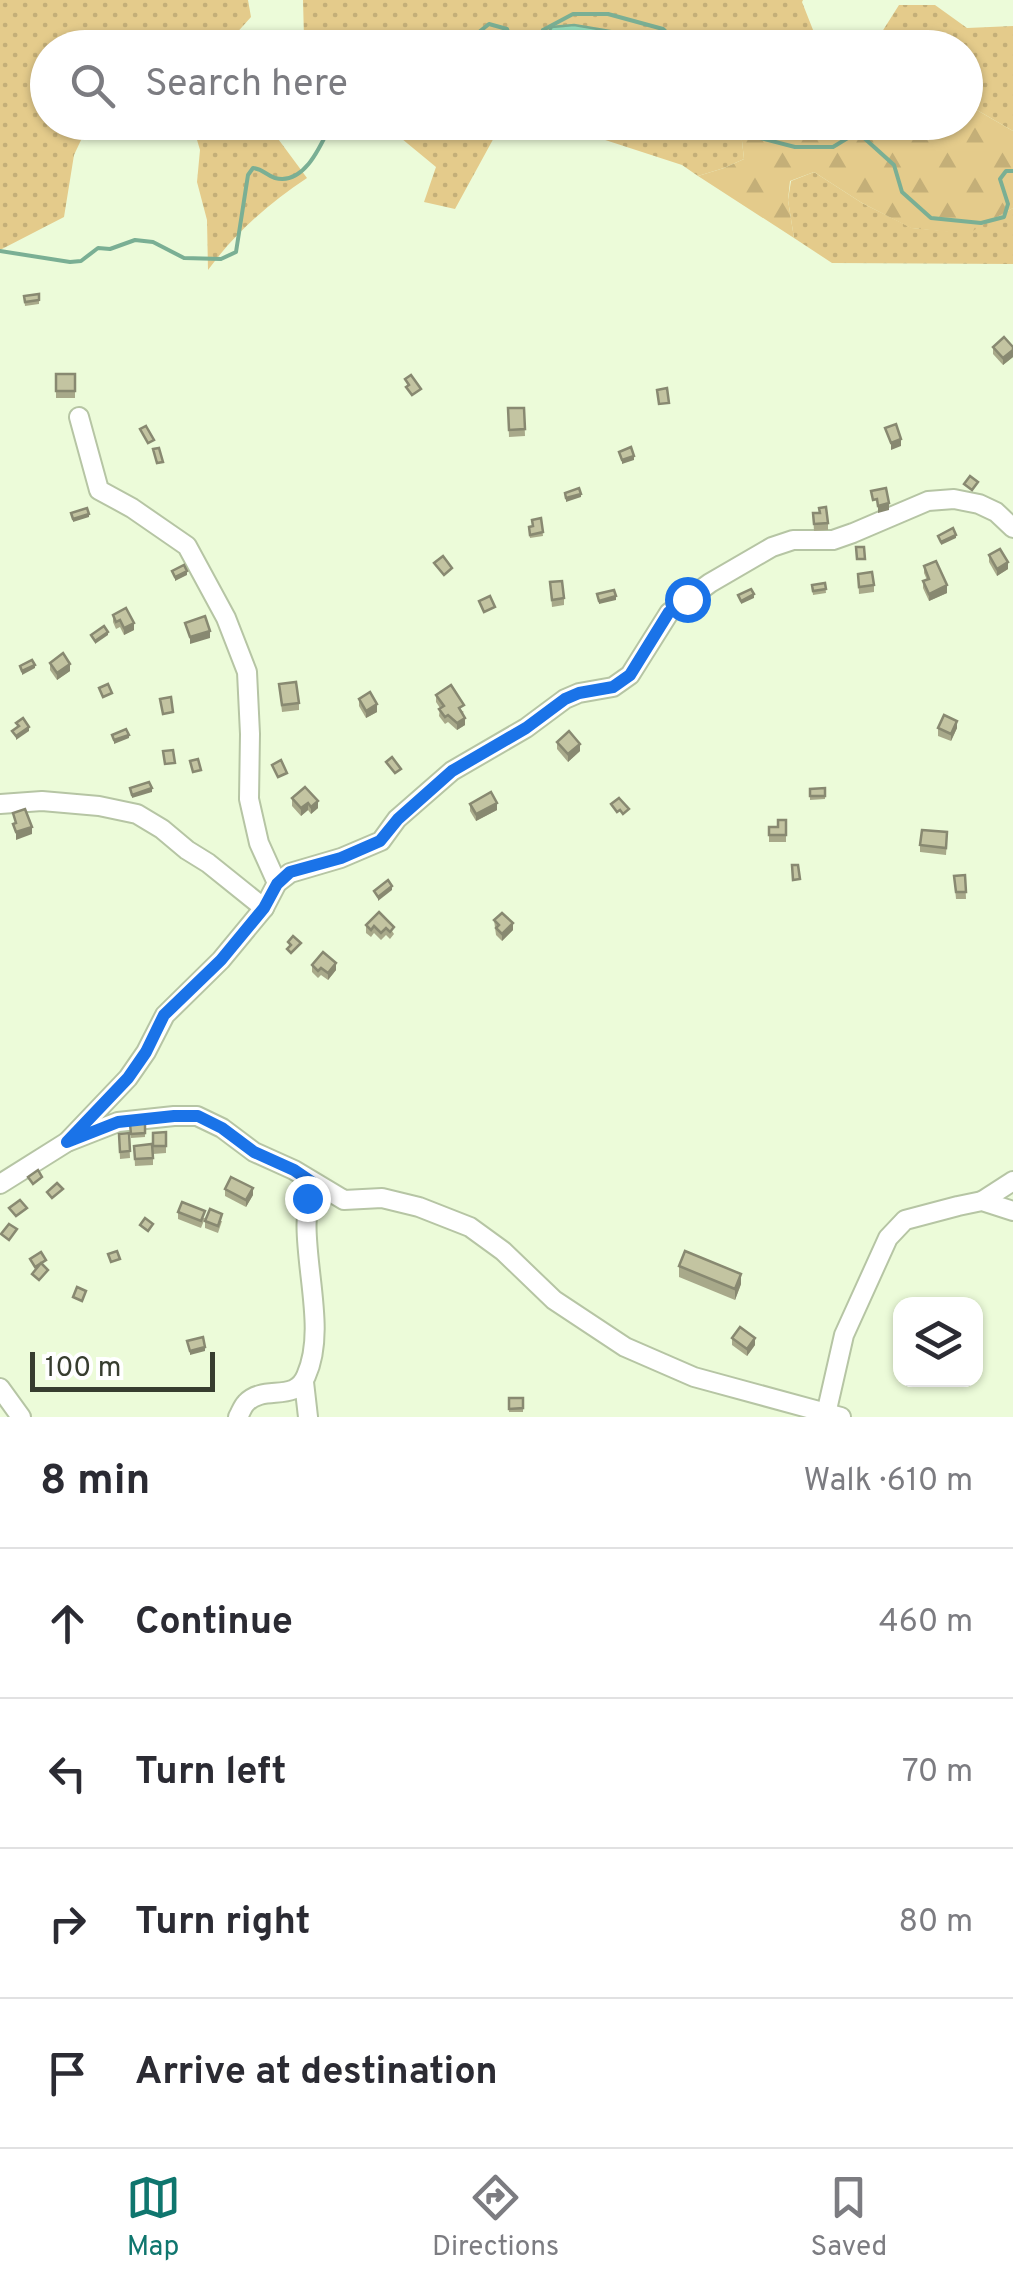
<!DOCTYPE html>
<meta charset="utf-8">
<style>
:root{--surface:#fff;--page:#f7f7f7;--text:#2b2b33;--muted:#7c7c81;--line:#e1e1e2;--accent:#0f766e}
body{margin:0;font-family:Overpass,sans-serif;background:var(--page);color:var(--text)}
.controls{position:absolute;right:30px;bottom:30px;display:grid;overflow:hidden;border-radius:20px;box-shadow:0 2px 8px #0004}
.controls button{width:90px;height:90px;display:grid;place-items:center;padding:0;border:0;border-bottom:2px solid var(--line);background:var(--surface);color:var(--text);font:50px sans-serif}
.scale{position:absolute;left:30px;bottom:25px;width:185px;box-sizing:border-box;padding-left:10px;border:5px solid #373d2f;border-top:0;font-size:28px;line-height:35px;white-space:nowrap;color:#373d2f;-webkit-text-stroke:8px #fff;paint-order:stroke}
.stop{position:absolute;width:30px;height:30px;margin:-22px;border:8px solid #1a73e8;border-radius:50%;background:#fff}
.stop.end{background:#1a73e8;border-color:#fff;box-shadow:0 2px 10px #0008}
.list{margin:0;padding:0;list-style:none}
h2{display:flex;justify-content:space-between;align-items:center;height:130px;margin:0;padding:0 40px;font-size:42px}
h2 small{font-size:32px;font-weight:400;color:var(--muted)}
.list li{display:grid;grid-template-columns:65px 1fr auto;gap:30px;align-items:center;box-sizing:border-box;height:150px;padding:0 40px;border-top:2px solid var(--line)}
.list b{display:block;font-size:38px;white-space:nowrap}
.list em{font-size:32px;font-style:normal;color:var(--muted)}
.icon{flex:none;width:55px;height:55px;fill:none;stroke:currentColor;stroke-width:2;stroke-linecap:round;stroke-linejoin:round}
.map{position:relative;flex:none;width:1013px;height:1417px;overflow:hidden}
.search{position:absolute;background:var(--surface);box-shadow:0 2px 8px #0004;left:30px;right:30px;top:30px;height:110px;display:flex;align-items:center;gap:25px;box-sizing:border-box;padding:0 35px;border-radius:55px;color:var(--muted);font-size:38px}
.sheet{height:730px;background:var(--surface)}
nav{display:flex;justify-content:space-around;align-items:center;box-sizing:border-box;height:140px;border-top:2px solid var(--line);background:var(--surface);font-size:28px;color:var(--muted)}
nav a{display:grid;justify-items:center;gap:5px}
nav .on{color:var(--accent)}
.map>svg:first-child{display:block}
.grass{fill:url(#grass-dots)}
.forest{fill:url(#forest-firs)}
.water{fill:#96e0bf;stroke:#7aaf94;stroke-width:2.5}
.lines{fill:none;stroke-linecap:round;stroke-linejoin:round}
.stream{stroke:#7aaf94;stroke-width:4}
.minor-casing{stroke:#b6c5a4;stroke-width:22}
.minor{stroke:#fff;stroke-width:18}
.wall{fill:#a8a98a}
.shaded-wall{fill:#888971}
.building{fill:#c3c4a1;stroke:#888971;stroke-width:2.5}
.route{stroke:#1a73e8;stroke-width:12}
</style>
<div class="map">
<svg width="1013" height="1417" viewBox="0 0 1013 1417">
<defs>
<pattern id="grass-dots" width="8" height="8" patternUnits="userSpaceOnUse" patternTransform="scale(2.5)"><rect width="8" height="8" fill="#e4cb8b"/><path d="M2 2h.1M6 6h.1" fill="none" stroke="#c4af78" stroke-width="1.8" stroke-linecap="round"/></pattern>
<pattern id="forest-firs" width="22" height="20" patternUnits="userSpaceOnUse" patternTransform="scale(2.5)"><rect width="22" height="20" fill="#e4cb8b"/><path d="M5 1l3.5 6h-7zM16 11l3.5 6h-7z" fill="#c4af78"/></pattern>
</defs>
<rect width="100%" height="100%" fill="#ecfbd9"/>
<g class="grass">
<path d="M 0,0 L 248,0 L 251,17 L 224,47 L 48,48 L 48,122 L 89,123 L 74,155 L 64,217 L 0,250 Z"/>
<path d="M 303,0 L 803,0 L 802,2 L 815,35 L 847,47 L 638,47 L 640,37 L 552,27 L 538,47 L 307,47 L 304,38 Z"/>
<path d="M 899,5 L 935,5 L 967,28 L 1013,26 L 1013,131 L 970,106 L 966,106 L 966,48 L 849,48 L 880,35 Z"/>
<path d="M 192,123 L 263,123 L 273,132 L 307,178 C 269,203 235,233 208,270 L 207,220 L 197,182 L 200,150 Z"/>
<path d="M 388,123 L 502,123 L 455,209 L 424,202 L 436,167 L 396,134 Z"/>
<path d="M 553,123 L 624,123 L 627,130 L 665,138 L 678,123 L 740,123 L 744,159 L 724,168 L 698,176 L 682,165 Z"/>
<path d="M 814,172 L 862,203 L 912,228 L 967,233 L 1013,208 L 1013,264 L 832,263 L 794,238 L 788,200 L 791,181 Z"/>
</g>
<path class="forest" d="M 966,106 L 970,106 L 1013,131 L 1013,208 L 967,234 L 911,228 L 862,203 L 814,172 L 790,181 L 788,200 L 794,238 L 698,176 L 724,168 L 744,159 L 740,123 L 966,122 Z"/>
<path class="water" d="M 574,25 L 640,36 L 638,47 L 538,47 L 552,27 Z"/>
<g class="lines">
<g class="stream">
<path d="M 473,48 L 479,32 L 489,24 L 507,29 L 509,35 L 500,48"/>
<path d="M 534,48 L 543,30 L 573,14 L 608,14 L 663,29 L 682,48"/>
<path d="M 399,122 L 411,127 L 436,126 L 439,122"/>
<path d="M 749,122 L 760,138 L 795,147 L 833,147 L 851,136 L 863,137 L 894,165 L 902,192 L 931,218 L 981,223 L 1004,217 L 1008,204 L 1000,179 L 1006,171 L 1013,171"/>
<path d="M 0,251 L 70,262 L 81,261 L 98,248 L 110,249 L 135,240 L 153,242 L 184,258 L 221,259 L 236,252 L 248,175 L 253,168 C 263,169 266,175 275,178 C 305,186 322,143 332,122"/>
</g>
<g class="minor-casing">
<g id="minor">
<path d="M 79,417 L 99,490 L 132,508 L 187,546 L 226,618 L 247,672 L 250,734 L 249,799 L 259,843 L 277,883"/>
<path d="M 0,804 L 42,801 L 99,806 L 137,814 L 162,829 L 187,850 L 208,863 L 264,908"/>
<path d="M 67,1142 L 128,1078 L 146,1052 L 165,1015 L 221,960 L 264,908 L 277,883 L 290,873 L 341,858 L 381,841 L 397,819 L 452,771 L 526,728 L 565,699 L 579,693 L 613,687 L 630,675 L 669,613 L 710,583 L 772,547 L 793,540 L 833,540 L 853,533 L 928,501 L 954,499 L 979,504 L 996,512 L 1013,528"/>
<path d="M 0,1184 L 67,1142 L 118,1122 L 174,1116 L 197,1116 L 222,1128 L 254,1152 L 294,1170 L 344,1200 L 382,1198 L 419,1207 L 470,1227 L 503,1251 L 554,1300 L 625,1347 L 694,1377 L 841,1417"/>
<path d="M 982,1201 L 1013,1181"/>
<path d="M 304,1382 L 308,1417"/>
<path d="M 0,1388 L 21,1417"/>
<path d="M 826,1414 L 844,1335 L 888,1238 L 905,1220 L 958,1206 L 982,1201 L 1013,1211"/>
<path d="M 238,1417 C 241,1412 242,1407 246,1403 C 264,1384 295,1403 306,1376 C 331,1321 292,1239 313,1183"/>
</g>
</g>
<use href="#minor" class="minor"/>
</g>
<g class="wall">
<path d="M 39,294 L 39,304 L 25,306 L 24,296 Z"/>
<path d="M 993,347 L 1013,347 L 1013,357 L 1003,365 L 993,354 Z"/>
<rect x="56" y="374" width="19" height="24"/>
<path d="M 508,408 L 524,408 L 525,436 L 509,437 Z"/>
<path d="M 813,513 L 820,513 L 828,523 L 828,530 L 814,531 Z"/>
<path d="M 541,518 L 543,536 L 530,538 L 529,527 L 532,526 Z"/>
<path d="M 989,555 L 1008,569 L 997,576 L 989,562 Z"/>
<path d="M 924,566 L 947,593 L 929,601 L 923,588 L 923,581 L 927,580 L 924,573 Z"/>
<path d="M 858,574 L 874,585 L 874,592 L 859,594 Z"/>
<path d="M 550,582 L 564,598 L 564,605 L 552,607 Z"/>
<path d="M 825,583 L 826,593 L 813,595 L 812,585 Z"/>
<path d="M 113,615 L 134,630 L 124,635 L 120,627 L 116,629 L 113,622 Z"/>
<path d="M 50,663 L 70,671 L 57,680 L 50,670 Z"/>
<path d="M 279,684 L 299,703 L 299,710 L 282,712 Z"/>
<path d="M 436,695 L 464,712 L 462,713 L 465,725 L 457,730 L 448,722 L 445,724 L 439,716 L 440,708 L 436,702 Z"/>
<path d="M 359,699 L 377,712 L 366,718 L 359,706 Z"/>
<path d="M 938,728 L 957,728 L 951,741 L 938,736 Z"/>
<path d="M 557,742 L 580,751 L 568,762 L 557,749 Z"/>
<path d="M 825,788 L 825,799 L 810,800 L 810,789 Z"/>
<path d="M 292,798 L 318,801 L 318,808 L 311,814 L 308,810 L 301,816 L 292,806 Z"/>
<path d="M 470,804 L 497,810 L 476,821 L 470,811 Z"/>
<path d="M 786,820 L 786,842 L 769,842 L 769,827 L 778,827 Z"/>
<path d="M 947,839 L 946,855 L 920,852 L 920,845 Z"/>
<path d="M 965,875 L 966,899 L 956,899 L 954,876 Z"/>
<path d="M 379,912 L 394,934 L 390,939 L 386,935 L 381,940 L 374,933 L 371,937 L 366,933 L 366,925 Z"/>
<path d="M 494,920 L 513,930 L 502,941 L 496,935 Z"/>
<path d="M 312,965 L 336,970 L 328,980 L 321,975 L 318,978 L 312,972 Z"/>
<path d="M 145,1123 L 145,1137 L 131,1138 L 130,1124 Z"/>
<path d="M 166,1132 L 166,1153 L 153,1154 L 153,1133 Z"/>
<path d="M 129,1133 L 130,1158 L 120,1159 L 119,1134 Z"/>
<path d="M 134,1146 L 153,1158 L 153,1165 L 135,1166 Z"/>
<path d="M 225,1189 L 253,1195 L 246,1207 L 225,1196 Z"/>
<path d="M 178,1212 L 205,1218 L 201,1228 L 178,1219 Z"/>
<path d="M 205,1221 L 222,1221 L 218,1233 L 205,1228 Z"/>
<path d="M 679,1266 L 741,1284 L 735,1300 L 679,1277 Z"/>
<path d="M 732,1338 L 755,1345 L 747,1356 L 732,1345 Z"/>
<rect x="509" y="1398" width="14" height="14"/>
</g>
<g class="shaded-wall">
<path d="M 1013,350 L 1013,357 L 1003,365 L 1003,358 Z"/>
<path d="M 901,439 L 901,446 L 891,450 L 891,443 Z"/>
<path d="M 634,456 L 634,460 L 622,464 L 622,460 Z"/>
<path d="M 581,494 L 581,497 L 566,502 L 566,498 Z"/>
<path d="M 889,503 L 889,510 L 878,513 L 878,506 Z"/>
<path d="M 89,514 L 89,517 L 73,522 L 73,519 Z"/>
<path d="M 956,535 L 956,538 L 941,545 L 941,542 Z"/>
<path d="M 1008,562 L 1008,569 L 997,576 L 997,569 Z"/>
<path d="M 187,571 L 187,575 L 175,581 L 175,577 Z"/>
<path d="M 947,585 L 947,593 L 929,601 L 929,594 Z"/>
<path d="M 754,594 L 754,598 L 741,604 L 741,601 Z"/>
<path d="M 616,596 L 616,600 L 599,604 L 599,601 Z"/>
<path d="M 134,623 L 134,630 L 124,635 L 124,628 Z"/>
<path d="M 210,631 L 210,638 L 190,644 L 190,637 Z"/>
<path d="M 108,632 L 108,635 L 95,644 L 95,641 Z"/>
<path d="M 70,664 L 70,671 L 57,680 L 57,673 Z"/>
<path d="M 35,665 L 35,668 L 22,675 L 22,671 Z"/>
<path d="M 377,704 L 377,712 L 366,718 L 366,711 Z"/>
<path d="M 465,718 L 465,725 L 457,730 L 457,723 Z"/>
<path d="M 957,721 L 957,728 L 951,741 L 951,734 Z"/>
<path d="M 29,727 L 29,731 L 16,740 L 16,736 Z"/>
<path d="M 129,735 L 129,738 L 114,744 L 114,740 Z"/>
<path d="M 580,744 L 580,751 L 568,762 L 568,754 Z"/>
<path d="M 152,788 L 152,792 L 132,798 L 132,795 Z"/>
<path d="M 318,801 L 318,808 L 311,814 L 311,807 Z"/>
<path d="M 308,803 L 308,810 L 301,816 L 301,808 Z"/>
<path d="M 497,803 L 497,810 L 476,821 L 476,814 Z"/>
<path d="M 32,827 L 32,834 L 16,840 L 16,832 Z"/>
<path d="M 392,886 L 392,890 L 378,901 L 378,897 Z"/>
<path d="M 513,923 L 513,930 L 502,941 L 502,934 Z"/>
<path d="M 336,963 L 336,970 L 328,980 L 328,973 Z"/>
<path d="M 253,1188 L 253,1195 L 246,1207 L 246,1200 Z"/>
<path d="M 741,1274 L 741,1284 L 735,1300 L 735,1289 Z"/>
<path d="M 755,1338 L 755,1345 L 747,1356 L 747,1349 Z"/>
<path d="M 205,1347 L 205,1351 L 190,1355 L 190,1351 Z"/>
</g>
<g class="building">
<path d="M 39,294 L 39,300 L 25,302 L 24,296 Z"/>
<path d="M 1004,337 L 1013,347 L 1013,350 L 1003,358 L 993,347 Z"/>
<rect x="56" y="374" width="19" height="17"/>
<path d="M 411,375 L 421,389 L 412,395 L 406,387 L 409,385 L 405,379 Z"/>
<path d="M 667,388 L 669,403 L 659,404 L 657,390 Z"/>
<path d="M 508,408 L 524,408 L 525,429 L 509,430 Z"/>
<path d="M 896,424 L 901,439 L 891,443 L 885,428 Z"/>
<path d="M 146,426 L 154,440 L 148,443 L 140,429 Z"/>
<path d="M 631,447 L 634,456 L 622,460 L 619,452 Z"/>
<path d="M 159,448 L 163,462 L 157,463 L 153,449 Z"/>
<path d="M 970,476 L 978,482 L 972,490 L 964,484 Z"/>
<path d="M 579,488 L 581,494 L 566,498 L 565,493 Z"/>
<path d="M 886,488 L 889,503 L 878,506 L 877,499 L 873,500 L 871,491 Z"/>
<path d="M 826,507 L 828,523 L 814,524 L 813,513 L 820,513 L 819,508 Z"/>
<path d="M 87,508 L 89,514 L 73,519 L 71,513 Z"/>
<path d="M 541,518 L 543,532 L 530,535 L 529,527 L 533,526 L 532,520 Z"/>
<path d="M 953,528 L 956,535 L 941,542 L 938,536 Z"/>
<path d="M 856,547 L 864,547 L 865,559 L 857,559 Z"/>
<path d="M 1000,549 L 1008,562 L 997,569 L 989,555 Z"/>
<path d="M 443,556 L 452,568 L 444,575 L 434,563 Z"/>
<path d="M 936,561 L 947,585 L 929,594 L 923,581 L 929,579 L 924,566 Z"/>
<path d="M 184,565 L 187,571 L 175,577 L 172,571 Z"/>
<path d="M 872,572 L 874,585 L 859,587 L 858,574 Z"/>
<path d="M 562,581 L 564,598 L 552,600 L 550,582 Z"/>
<path d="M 825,583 L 826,589 L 813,591 L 812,585 Z"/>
<path d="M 751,589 L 754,594 L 741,601 L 738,595 Z"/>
<path d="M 614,590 L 616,596 L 599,601 L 597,594 Z"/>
<path d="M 490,596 L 495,607 L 484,612 L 479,601 Z"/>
<path d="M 126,608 L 134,623 L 124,628 L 120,620 L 116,622 L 113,615 Z"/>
<path d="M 205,616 L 210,631 L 190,637 L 185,623 Z"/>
<path d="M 104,626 L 108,632 L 95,641 L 91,635 Z"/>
<path d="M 63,653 L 70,664 L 57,673 L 50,663 Z"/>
<path d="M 32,660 L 35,665 L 22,671 L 20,666 Z"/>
<path d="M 296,682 L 299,703 L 282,705 L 279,684 Z"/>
<path d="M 108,684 L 112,693 L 103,697 L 99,688 Z"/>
<path d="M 451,685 L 464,705 L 459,708 L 465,718 L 457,723 L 448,715 L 445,717 L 439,709 L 444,706 L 436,695 Z"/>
<path d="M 370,692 L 377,704 L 366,711 L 359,699 Z"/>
<path d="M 171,697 L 173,712 L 163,714 L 160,699 Z"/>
<path d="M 944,715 L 957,721 L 951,734 L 938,728 Z"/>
<path d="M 23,718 L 29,727 L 16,736 L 12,731 L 19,726 L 16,723 Z"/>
<path d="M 126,729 L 129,735 L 114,740 L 112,735 Z"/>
<path d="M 569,731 L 580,744 L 568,754 L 557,742 Z"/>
<path d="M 173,750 L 175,763 L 165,764 L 163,751 Z"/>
<path d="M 392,757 L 401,769 L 395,773 L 386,762 Z"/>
<path d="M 198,759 L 201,770 L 193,772 L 190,761 Z"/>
<path d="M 281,760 L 287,773 L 278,777 L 272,765 Z"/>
<path d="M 149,782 L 152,788 L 132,795 L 130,788 Z"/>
<path d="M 305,787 L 318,801 L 311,807 L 308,803 L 301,808 L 292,798 Z"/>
<path d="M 825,788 L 825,796 L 810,796 L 810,789 Z"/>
<path d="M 491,792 L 497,803 L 476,814 L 470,804 Z"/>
<path d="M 619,798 L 629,809 L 623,814 L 620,810 L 617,812 L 611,804 Z"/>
<path d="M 25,809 L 32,827 L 16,832 L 13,824 L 16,823 L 13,813 Z"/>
<path d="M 778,820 L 786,820 L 786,835 L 769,835 L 769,827 L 778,827 Z"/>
<path d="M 922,830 L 947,832 L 946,848 L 920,845 Z"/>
<path d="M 792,865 L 798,865 L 800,879 L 793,880 Z"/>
<path d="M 965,875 L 966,892 L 956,892 L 954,876 Z"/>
<path d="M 388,880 L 392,886 L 378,897 L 374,891 Z"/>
<path d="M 379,912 L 394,927 L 390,932 L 386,928 L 381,933 L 374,926 L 371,930 L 366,925 Z"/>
<path d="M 502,913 L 513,923 L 502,934 L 496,928 L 499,925 L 494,920 Z"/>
<path d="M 293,936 L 301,943 L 291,953 L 287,949 L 291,945 L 288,942 Z"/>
<path d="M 323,952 L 336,963 L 328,973 L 321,968 L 318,971 L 312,965 Z"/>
<path d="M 145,1123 L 145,1133 L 131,1134 L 130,1124 Z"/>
<path d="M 166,1132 L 166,1146 L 153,1146 L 153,1133 Z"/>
<path d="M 129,1133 L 130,1151 L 120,1152 L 119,1134 Z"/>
<path d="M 152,1144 L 153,1158 L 135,1159 L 134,1146 Z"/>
<path d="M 38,1170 L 42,1177 L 33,1184 L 28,1177 Z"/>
<path d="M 231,1177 L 253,1188 L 246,1200 L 225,1189 Z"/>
<path d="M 57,1183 L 63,1189 L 52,1198 L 47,1192 Z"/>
<path d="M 20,1200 L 27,1208 L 16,1216 L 9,1208 Z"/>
<path d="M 182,1202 L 205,1211 L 201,1221 L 178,1212 Z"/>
<path d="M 210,1209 L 222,1214 L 218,1226 L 205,1221 Z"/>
<path d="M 145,1218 L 153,1224 L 148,1231 L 140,1225 Z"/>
<path d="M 9,1224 L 17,1229 L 9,1240 L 1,1234 Z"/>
<path d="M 117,1251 L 120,1259 L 111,1262 L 108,1254 Z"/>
<path d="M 685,1251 L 741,1274 L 735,1289 L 679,1266 Z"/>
<path d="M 41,1252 L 46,1260 L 35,1267 L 30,1259 Z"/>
<path d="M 41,1263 L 48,1270 L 39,1280 L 32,1274 Z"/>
<path d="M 77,1287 L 86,1291 L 82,1301 L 73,1297 Z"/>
<path d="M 740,1327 L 755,1338 L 747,1349 L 732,1338 Z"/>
<path d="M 203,1337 L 205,1347 L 190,1351 L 187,1341 Z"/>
<path d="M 509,1398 L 523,1398 L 523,1408 L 509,1409 Z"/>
</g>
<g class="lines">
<path class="route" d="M 307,1198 L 313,1183 L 294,1170 L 254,1152 L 222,1128 L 198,1116 L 174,1116 L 118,1122 L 67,1142 L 128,1078 L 146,1052 L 164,1015 L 221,960 L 264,908 L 277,884 L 290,872 L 341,858 L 380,841 L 398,819 L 452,771 L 526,728 L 565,699 L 579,693 L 613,687 L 630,675 L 669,612 L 687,599"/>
</g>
</svg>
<div class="controls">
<button><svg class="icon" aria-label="layers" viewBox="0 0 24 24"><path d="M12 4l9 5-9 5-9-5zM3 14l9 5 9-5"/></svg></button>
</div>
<div class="scale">100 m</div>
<div class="stop" style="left:687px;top:599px"></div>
<div class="stop end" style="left:307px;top:1198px"></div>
<div class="search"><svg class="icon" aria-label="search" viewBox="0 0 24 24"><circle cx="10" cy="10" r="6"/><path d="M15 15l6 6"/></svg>Search here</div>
</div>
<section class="sheet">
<h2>8 min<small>Walk · 610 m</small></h2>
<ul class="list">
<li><svg class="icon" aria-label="ahead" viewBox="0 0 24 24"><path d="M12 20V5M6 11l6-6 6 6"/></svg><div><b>Continue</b></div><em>460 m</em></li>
<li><svg class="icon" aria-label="left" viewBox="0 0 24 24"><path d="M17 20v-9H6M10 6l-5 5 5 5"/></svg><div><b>Turn left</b></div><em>70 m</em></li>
<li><svg class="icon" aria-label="right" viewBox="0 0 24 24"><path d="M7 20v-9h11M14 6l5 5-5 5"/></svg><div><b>Turn right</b></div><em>80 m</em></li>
<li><svg class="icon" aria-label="arrive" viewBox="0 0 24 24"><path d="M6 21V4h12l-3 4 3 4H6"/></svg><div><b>Arrive at destination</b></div></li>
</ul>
</section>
<nav>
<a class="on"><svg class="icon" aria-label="map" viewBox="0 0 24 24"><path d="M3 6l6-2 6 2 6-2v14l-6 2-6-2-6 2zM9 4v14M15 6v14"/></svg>Map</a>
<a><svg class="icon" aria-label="directions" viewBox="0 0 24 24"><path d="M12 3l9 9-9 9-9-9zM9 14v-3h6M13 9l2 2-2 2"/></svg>Directions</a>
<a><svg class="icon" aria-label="saved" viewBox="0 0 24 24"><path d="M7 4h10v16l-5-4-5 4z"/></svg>Saved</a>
</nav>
